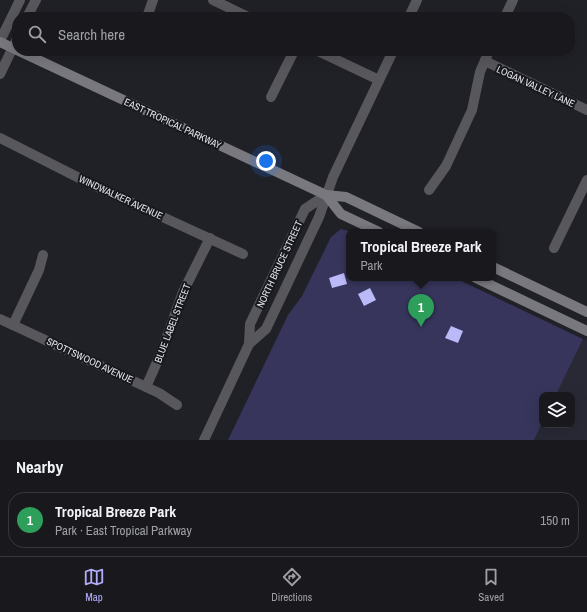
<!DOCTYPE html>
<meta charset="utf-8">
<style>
:root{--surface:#18181d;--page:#25252a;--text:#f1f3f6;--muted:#9fa0a4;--line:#36373b;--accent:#b1adfa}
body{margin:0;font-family:"Archivo Narrow",sans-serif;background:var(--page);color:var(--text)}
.controls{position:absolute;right:12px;bottom:12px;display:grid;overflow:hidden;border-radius:8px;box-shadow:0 4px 16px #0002}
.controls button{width:36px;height:36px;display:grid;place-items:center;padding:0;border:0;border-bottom:1px solid var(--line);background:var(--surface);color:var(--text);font:20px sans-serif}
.you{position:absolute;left:266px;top:161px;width:14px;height:14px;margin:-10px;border:3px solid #fff;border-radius:50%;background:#1a73e8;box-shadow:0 0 0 6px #1a73e833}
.badge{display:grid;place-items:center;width:26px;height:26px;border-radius:50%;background:var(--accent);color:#fff;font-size:13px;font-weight:700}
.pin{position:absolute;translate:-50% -33px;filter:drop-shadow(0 1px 2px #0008)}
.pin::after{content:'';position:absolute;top:21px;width:14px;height:12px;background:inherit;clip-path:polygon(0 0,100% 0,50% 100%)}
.popup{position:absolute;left:346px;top:229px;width:150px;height:52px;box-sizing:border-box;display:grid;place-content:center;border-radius:8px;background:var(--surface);filter:drop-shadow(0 1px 3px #0005);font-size:13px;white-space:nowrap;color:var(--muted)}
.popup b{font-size:15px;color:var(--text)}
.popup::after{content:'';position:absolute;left:50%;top:100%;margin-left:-8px;border:8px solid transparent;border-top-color:var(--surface)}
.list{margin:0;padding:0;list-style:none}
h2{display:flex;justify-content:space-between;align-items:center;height:52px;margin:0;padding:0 16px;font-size:17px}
h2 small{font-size:13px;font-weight:400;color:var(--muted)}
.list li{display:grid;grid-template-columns:26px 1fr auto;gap:12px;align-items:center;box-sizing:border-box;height:56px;margin:0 8px 8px;padding:0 8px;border:1px solid var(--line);border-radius:16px}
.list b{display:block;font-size:15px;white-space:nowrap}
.list p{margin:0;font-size:13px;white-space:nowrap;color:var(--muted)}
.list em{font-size:13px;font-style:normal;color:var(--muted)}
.icon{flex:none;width:22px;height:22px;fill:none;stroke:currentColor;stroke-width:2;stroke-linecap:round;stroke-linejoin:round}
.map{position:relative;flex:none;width:587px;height:440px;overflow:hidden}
.search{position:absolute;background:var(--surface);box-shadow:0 4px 16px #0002;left:12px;right:12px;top:12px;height:44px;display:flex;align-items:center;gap:10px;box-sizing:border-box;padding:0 14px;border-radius:16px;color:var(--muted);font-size:15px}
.sheet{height:116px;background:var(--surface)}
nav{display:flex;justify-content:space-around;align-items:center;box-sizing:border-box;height:56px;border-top:1px solid var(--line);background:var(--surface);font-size:11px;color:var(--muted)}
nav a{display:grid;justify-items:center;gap:2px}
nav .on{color:var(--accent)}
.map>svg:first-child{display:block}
.built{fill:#292936}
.green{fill:#37355b}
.building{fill:#bbb9f7}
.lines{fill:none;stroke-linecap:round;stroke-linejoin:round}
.minor{stroke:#58585c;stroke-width:10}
.tertiary{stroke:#58585c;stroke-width:10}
.secondary{stroke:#78787e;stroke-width:10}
.labels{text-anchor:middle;stroke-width:4;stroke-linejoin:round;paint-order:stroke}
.street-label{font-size:10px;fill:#e3e3e8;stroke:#17171e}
</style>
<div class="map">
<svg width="587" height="440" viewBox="0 0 587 440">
<rect width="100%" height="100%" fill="#202027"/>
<path class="built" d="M 583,339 L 587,340 L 587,440 L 534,440 L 542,423 L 542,425 L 572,425 L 572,395 L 556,395 Z"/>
<path class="green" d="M 341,229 L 352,232 L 349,232 L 349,278 L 455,278 L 583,339 L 556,395 L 542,395 L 542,423 L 534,440 L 228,440 L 288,315 L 302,296 L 331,237 Z"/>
<g class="building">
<path d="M 344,273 L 347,284 L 332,288 L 329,278 Z"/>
<path d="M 370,288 L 376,300 L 364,306 L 358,294 Z"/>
<path d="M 451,326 L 463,331 L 458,343 L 445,338 Z"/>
</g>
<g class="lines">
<g class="minor">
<path d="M 213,0 L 248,17"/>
<path d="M 27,17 L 36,0"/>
<path d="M 147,17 L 153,0"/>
<path d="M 505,17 L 513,0"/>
<path d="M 0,41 L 20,0"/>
<path d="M 318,51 L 379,80"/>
<path d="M 485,61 L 587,110"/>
<path d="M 0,74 L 17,39"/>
<path d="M 271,97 L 294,51"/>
<path d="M 0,138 L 91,184 L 243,254"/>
<path d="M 429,190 L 446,166 L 472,110 L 480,72 L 489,51"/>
<path d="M 554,248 L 587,180"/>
<path d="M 0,319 L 159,393 L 177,405"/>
<path d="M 13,325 L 39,270 L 43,255"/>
<path d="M 146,387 L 161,353 L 183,292 L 210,238"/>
</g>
<g class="tertiary">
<path d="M 409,17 L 417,0"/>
<path d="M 249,344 L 266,329 L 319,217 L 333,177 L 393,51"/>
<path d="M 204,440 L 249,344 L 250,324 L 305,209 L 326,195"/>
</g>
<g class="secondary">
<path d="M 0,42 L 17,50"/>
<path d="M 19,51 L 326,195 L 346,197 L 419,232"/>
<path d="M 326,195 L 341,214 L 379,232"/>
<path d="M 493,267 L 587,312"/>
<path d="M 476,278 L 587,331"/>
</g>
</g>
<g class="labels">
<g class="street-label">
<text transform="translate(536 86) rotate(25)" y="4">LOGAN VALLEY LANE</text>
<text transform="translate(173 123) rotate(25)" y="4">EAST TROPICAL PARKWAY</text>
<text transform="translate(121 197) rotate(25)" y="4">WINDWALKER AVENUE</text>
<text transform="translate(279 264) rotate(-65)" y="4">NORTH BRUCE STREET</text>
<text transform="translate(172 323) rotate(-69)" y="4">BLUE LABEL STREET</text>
<text transform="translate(90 360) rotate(25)" y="4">SPOTTSWOOD AVENUE</text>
</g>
</g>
</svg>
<div class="controls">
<button><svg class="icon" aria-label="layers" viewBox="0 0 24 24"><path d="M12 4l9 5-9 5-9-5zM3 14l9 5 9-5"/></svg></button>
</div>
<div class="you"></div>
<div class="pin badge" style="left:421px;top:327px;background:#2e9e5b">1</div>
<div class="popup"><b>Tropical Breeze Park</b>Park</div>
<div class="search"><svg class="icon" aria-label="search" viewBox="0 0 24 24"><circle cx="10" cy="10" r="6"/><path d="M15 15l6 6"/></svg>Search here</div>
</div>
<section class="sheet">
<h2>Nearby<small></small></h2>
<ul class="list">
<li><span class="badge" style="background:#2e9e5b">1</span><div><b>Tropical Breeze Park</b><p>Park · East Tropical Parkway</p></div><em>150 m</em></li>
</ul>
</section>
<nav>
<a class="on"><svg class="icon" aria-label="map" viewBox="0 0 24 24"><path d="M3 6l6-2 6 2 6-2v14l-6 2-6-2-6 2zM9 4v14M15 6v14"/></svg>Map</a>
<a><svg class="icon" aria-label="directions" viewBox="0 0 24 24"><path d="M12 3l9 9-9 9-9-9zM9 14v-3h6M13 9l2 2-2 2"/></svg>Directions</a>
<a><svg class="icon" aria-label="saved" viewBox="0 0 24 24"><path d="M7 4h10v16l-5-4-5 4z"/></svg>Saved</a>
</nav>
